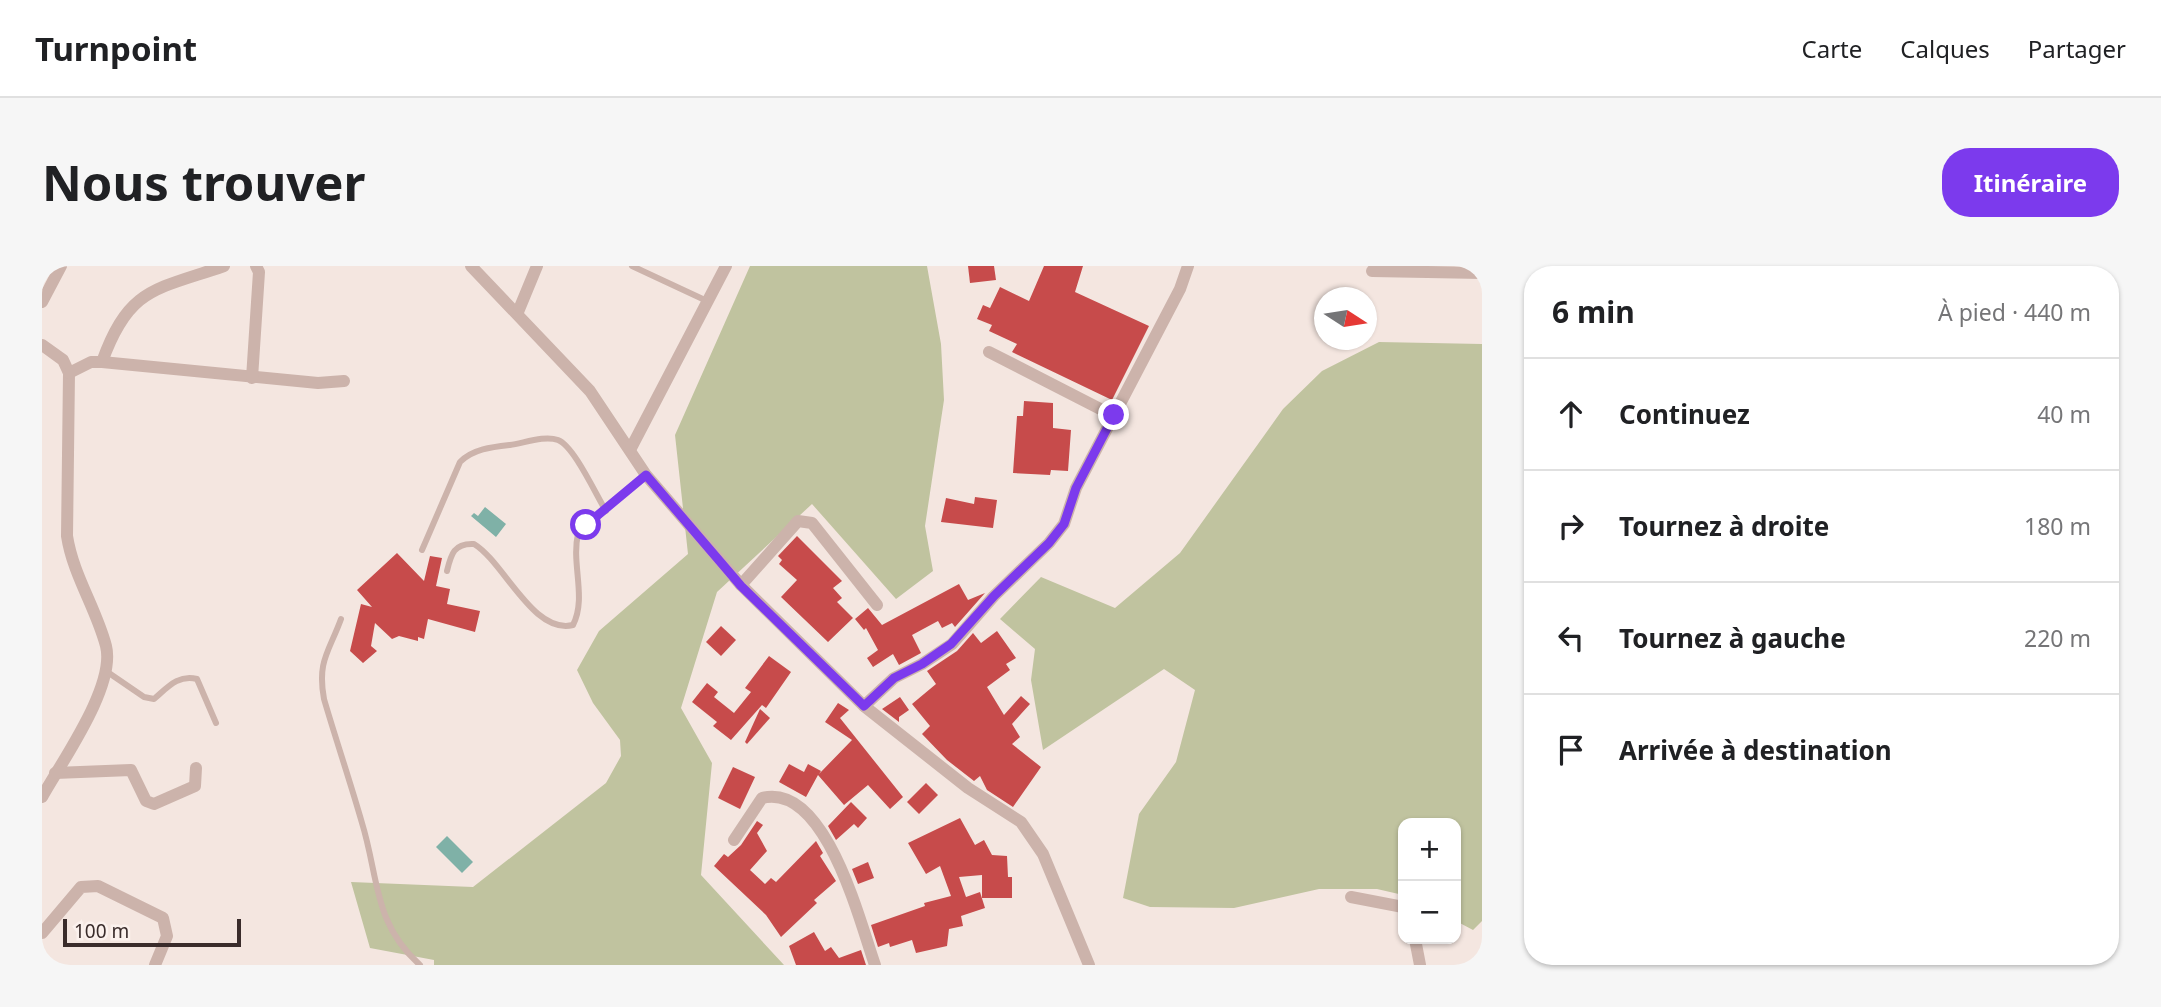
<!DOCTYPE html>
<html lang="fr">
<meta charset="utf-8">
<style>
:root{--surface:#fff;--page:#f6f6f6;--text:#202124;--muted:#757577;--line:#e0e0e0;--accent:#7c3aed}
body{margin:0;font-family:"Noto Sans",sans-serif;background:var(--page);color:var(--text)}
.controls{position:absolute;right:21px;bottom:21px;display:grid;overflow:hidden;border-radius:14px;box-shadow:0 2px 5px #0004}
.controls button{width:63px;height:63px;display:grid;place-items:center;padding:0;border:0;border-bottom:2px solid var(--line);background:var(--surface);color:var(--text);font:35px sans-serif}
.compass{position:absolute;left:1272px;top:21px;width:63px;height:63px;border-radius:50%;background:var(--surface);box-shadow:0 2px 5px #0004;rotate:102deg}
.scale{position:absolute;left:21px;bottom:18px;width:178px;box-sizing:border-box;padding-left:7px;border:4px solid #3a2c2b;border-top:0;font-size:19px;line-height:24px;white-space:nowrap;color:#3a2c2b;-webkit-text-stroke:5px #fbf1ed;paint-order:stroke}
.stop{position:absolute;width:21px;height:21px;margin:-16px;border:5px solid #7c3aed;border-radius:50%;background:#fff}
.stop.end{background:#7c3aed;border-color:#fff;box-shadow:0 2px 7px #0008}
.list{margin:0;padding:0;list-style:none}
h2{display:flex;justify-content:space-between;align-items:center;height:91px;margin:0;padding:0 28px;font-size:30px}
h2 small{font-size:23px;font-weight:400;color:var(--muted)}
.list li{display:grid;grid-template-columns:46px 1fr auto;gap:21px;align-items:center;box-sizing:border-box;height:112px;padding:0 28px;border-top:2px solid var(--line)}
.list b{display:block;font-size:26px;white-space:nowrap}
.list em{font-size:23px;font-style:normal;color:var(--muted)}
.icon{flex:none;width:38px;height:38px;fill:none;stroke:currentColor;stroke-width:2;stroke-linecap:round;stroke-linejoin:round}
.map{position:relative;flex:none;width:1440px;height:699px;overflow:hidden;border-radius:28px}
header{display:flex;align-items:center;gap:42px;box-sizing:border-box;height:98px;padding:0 35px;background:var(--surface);border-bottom:2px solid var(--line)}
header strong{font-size:33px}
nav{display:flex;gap:38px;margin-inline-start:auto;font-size:24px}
.intro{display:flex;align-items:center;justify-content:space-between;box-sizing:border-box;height:168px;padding:0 42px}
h1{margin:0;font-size:49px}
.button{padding:18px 32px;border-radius:28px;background:var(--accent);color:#fff;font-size:24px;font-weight:700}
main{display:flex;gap:42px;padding:0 42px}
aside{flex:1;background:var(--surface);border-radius:28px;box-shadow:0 2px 5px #0004}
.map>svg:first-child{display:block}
.green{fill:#c0c39f}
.water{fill:#7fb1a7}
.building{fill:#c74b4b}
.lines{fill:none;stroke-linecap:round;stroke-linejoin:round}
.lane{stroke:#ccb3ab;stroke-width:6}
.street{stroke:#ccb3ab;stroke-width:12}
.route{stroke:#7c3aed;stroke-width:9}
</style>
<header>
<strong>Turnpoint</strong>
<nav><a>Carte</a><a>Calques</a><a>Partager</a></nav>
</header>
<div class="intro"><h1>Nous trouver</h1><a class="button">Itinéraire</a></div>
<main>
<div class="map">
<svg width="1440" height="699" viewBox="0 0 1440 699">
<rect width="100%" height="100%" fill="#f4e6e0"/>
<g class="green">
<path d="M 708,0 L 885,0 L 899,78 L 902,134 L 883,260 L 891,305 L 854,333 L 770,238 L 675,326 L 639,442 L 670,497 L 659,609 L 742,699 L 392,699 L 392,694 L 328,682 L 309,616 L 431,621 L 564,517 L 579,490 L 578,474 L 551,437 L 535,404 L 557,365 L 646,288 L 633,169 Z"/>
<path d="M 1337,76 L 1440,78 L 1440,655 L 1431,664 L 1414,655 L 1414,557 L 1361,557 L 1361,629 L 1335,623 L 1277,623 L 1192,642 L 1108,641 L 1081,632 L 1097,548 L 1134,496 L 1153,424 L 1122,403 L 1001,484 L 989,414 L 993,383 L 958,353 L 999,311 L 1073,342 L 1138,287 L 1241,143 L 1280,105 Z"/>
</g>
<g class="water">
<path d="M 443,241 L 464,258 L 454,271 L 429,250 L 432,247 L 436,250 Z"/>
<path d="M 405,570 L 431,596 L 420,607 L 394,581 Z"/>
</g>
<g class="building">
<path d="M 926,0 L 952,0 L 954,14 L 928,17 Z"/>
<path d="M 1002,0 L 1041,0 L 1033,26 L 1107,60 L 1070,134 L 970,86 L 975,78 L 947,65 L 950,59 L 935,53 L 941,39 L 948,42 L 958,21 L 987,35 Z"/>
<path d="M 982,135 L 1011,137 L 1011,162 L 1029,164 L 1026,205 L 1009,204 L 1008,209 L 971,207 L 975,150 L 981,150 Z"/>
<path d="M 933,231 L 955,234 L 951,262 L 899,256 L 904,232 L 932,238 Z"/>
<path d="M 755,270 L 800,315 L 791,322 L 800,332 L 795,336 L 811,352 L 786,376 L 739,331 L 755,314 L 737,298 L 740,294 L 736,290 Z"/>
<path d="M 355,287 L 382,315 L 388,290 L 400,292 L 394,320 L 408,323 L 405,338 L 438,345 L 433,366 L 386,353 L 382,373 L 376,371 L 376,375 L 357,370 L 350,373 L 333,357 L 329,380 L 335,385 L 321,397 L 308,385 L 319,338 L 330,341 L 315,324 Z"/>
<path d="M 917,318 L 926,334 L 943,327 L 913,361 L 910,357 L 900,362 L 896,355 L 870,369 L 879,387 L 857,399 L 851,388 L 831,401 L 825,392 L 836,384 L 824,362 L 822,364 L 813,353 L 826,342 L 840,359 Z"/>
<path d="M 679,360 L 694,374 L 679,390 L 664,376 Z"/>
<path d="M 955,365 L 974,392 L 964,398 L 968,404 L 945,421 L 962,449 L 979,430 L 988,438 L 970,458 L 978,471 L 970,478 L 999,501 L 971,541 L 945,524 L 938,510 L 932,515 L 905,494 L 880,468 L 888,460 L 870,438 L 894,418 L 885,405 L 915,385 L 931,367 L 939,377 Z"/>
<path d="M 727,390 L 749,406 L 724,442 L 720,439 L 689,474 L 671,460 L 675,456 L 650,436 L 665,417 L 676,426 L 672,431 L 692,447 L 709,426 L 703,422 Z"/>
<path d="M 858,431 L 867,444 L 857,451 L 857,456 L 840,443 Z"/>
<path d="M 796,437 L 807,444 L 798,452 L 861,531 L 848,543 L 826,519 L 802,539 L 776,509 L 764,531 L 737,516 L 747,498 L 762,506 L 766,498 L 779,505 L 777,508 L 810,474 L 783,456 Z"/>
<path d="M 718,443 L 728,452 L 705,478 L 703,476 Z"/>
<path d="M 691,501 L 713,511 L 698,543 L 676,532 Z"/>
<path d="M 884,517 L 896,529 L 877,548 L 865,536 Z"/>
<path d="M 809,536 L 825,552 L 816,562 L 812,558 L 794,574 L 786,560 Z"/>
<path d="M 918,552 L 933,579 L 942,574 L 950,589 L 965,590 L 966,611 L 970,611 L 970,632 L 940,632 L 940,609 L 917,611 L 924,631 L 938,626 L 943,642 L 919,650 L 921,660 L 907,663 L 905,680 L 874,687 L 870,674 L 848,681 L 847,677 L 836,681 L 829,659 L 883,640 L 882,637 L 909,630 L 898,600 L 884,608 L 866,577 Z"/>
<path d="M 715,555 L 721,559 L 715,567 L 725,585 L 708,604 L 723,618 L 729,612 L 734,616 L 774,575 L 781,587 L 778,590 L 794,615 L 772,634 L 775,637 L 739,671 L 724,649 L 672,600 L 682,588 L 686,591 L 699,579 Z"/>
<path d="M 826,596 L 832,612 L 816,618 L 810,603 Z"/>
<path d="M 772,666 L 783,685 L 789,681 L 797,692 L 819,684 L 824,699 L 754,699 L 747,680 Z"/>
</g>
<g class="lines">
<g class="lane">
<path d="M 590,0 L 665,35"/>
<path d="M 380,284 L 418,196 C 431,183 450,181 468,179 C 482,177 503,169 516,174 C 532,180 554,229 564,245"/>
<path d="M 405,305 C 409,288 412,277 432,278 C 462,296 491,369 531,359 C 545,332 529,298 536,268 L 604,209"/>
<path d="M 299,353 C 287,386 275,395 282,433 C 294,474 308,515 320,557 C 337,612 331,657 378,699"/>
<path d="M 64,405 L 102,431 L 112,433 C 125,422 136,408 155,413 L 174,457"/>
</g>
<g class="street">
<path d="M 429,0 L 548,125 L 604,209 L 699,319 L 822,440 L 926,522 L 979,556 L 1001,588 L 1047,699"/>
<path d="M 1330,5 L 1440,7"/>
<path d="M 0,36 L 19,0"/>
<path d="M 476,46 L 495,0"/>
<path d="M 0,79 L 21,94 L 27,107 L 25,270 C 31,309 54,342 64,380 C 74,420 20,495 0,531"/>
<path d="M 947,86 L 1072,150"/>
<path d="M 60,96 C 87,21 113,24 182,0"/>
<path d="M 27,107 L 49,96 L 60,96 L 276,117 L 302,115"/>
<path d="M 210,112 L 217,6 L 214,0"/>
<path d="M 588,184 L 684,0"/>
<path d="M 699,319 L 756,255 L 770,257 L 835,339"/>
<path d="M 822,440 L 852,412 L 880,398 L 910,378 L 952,330 L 1007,277 L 1022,258 L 1034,222 L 1138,23 L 1146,0"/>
<path d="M 13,507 L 89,504 L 104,535 L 112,538 L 153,520 L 154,502"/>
<path d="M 692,574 L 720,532 C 784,516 818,657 833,699"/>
<path d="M 1309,631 L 1361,641"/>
<path d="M 0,667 L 39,621 L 56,620 L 121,652 L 125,670 L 113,699"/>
<path d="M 1373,673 L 1378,699"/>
</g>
</g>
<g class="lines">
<path class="route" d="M 544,259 L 604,209 L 699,320 L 822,440 L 852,412 L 880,398 L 909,378 L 952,330 L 1007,277 L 1022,258 L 1034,222 L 1072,149"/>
</g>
</svg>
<div class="controls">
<button>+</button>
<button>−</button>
</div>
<svg class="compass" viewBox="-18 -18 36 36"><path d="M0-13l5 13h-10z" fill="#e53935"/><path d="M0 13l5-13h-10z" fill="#757577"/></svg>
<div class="scale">100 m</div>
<div class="stop" style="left:544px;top:259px"></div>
<div class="stop end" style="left:1072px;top:149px"></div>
</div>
<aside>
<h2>6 min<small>À pied · 440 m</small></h2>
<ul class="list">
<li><svg class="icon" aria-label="ahead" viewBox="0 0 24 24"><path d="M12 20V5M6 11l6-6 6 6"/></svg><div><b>Continuez</b></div><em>40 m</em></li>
<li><svg class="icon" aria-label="right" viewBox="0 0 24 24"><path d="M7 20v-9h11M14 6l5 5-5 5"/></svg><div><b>Tournez à droite</b></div><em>180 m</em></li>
<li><svg class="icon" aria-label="left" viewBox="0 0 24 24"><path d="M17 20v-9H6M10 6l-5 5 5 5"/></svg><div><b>Tournez à gauche</b></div><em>220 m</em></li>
<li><svg class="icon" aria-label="arrive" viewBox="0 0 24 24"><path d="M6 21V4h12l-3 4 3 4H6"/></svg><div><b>Arrivée à destination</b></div></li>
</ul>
</aside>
</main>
